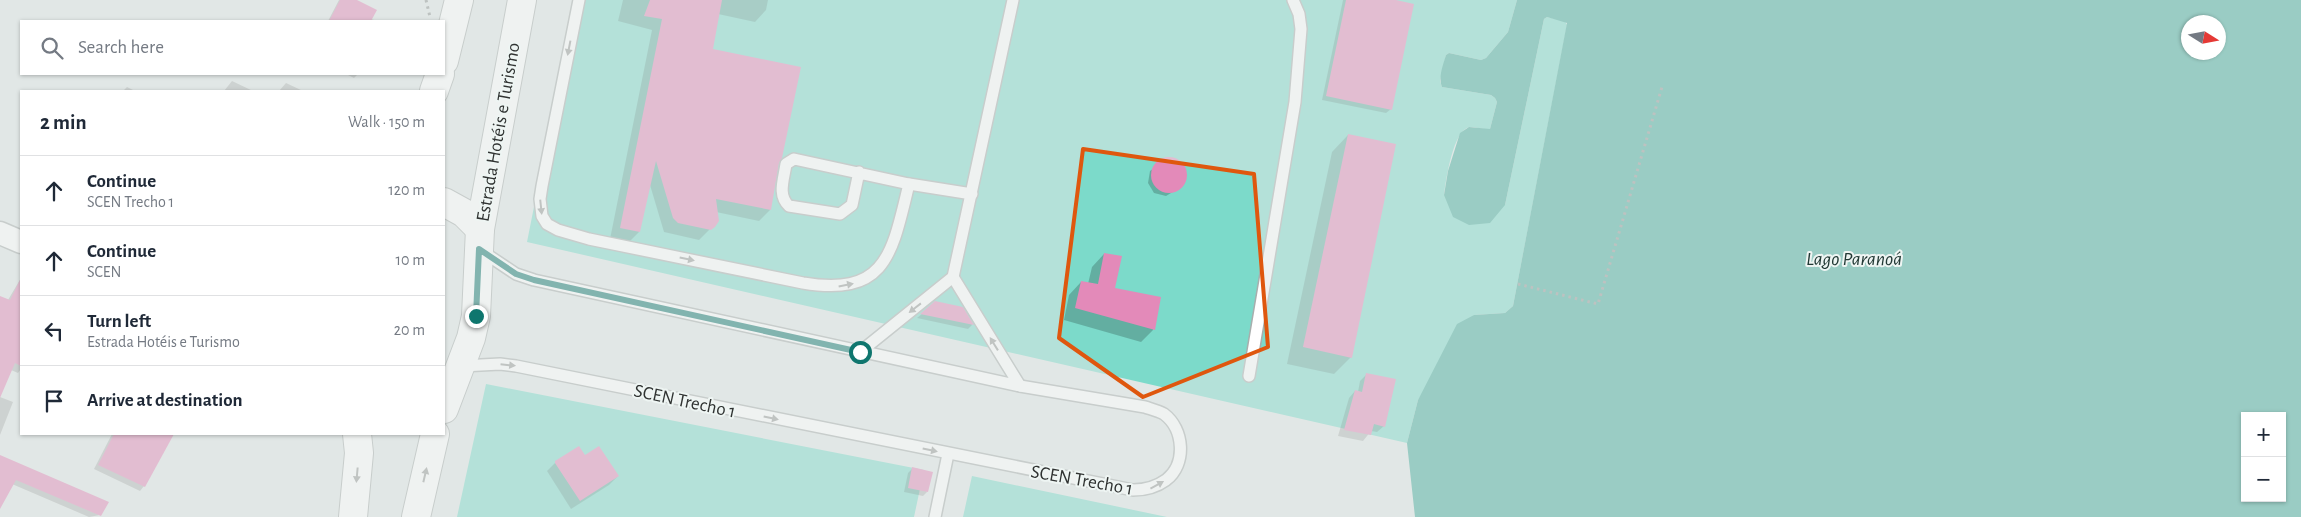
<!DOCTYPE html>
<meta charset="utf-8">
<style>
:root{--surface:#fff;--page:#f2f2f3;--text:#1f2937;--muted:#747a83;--line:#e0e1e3}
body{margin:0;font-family:"Alegreya Sans",sans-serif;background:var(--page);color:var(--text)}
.controls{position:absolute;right:15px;bottom:15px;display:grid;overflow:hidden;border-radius:0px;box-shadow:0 1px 4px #0004}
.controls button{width:45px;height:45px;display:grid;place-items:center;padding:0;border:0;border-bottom:1px solid var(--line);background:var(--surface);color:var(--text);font:25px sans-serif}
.compass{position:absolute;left:2181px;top:15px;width:45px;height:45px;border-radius:50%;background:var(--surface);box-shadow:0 1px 4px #0004;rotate:101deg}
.stop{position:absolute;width:15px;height:15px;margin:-11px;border:4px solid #0f766e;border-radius:50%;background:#fff}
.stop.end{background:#0f766e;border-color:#fff;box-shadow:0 1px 5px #0008}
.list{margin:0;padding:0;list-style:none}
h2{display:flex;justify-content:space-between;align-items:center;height:65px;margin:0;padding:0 20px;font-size:21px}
h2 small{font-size:16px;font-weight:400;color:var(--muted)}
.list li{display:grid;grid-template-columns:32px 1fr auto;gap:15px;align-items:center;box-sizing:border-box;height:70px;padding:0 20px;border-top:1px solid var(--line)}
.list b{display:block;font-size:19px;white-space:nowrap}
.list p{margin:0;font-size:16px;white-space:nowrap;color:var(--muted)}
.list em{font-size:16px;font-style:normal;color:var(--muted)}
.icon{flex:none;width:28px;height:28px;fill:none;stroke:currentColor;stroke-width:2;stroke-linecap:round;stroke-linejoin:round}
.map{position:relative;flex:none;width:2301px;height:517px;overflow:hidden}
.search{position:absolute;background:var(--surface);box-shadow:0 1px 4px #0004;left:20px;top:20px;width:425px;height:55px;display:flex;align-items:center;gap:12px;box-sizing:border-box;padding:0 18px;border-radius:0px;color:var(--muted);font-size:19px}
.panel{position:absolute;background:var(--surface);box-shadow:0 1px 4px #0004;left:20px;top:90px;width:425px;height:345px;border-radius:0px}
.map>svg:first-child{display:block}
.green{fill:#7cdaca}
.water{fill:#44ab9b;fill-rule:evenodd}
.shadow{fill:#0003}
.building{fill:#e38ab9}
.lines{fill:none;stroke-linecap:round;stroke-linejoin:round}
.service-casing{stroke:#a8aead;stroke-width:14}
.minor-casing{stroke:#a8aead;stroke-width:25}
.secondary-casing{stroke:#a8aead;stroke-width:30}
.path{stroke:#909594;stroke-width:3;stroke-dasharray:2.5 4;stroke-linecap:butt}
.service{stroke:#fff;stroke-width:11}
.minor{stroke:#fff;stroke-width:22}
.secondary{stroke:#fff;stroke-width:28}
.oneway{fill:#989998}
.route{stroke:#0f766e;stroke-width:6}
.marked{fill:none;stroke:#df570e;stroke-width:4;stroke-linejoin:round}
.labels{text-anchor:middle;stroke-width:4;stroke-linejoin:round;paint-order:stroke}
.street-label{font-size:19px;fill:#303332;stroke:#eef5f3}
.water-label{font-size:20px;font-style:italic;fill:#223935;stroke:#eef5f3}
</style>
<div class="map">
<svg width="2301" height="517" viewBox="0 0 2301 517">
<rect width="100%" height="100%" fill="#e1e7e6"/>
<g class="green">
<path d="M 575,0 L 1517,0 L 1508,32 L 1486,58 L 1481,60 L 1449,53 L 1446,55 L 1440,81 L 1442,87 L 1491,95 L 1495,98 L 1497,102 L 1490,129 C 1483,130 1476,127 1470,127 C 1453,129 1446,180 1444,195 L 1505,205 L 1544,19 L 1547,17 L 1565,21 L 1567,25 L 1513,306 L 1505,313 L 1474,315 L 1418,400 L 1407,443 L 527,242 Z"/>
<path d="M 486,384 L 924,470 L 914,517 L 457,517 Z"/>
<path d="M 972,476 L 1167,517 L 963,517 Z"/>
</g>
<path class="water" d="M 1517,0 L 2301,0 L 2301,517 L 1415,517 L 1407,443 L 1418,400 L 1457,324 L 1474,315 L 1505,313 L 1513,306 L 1567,23 L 1547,17 L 1544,19 L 1505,205 L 1490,223 L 1469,225 L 1453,217 L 1444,195 L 1448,171 L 1460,133 L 1469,127 L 1490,129 L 1497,102 L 1495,98 L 1491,95 L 1442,87 C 1438,77 1443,65 1446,55 L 1449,53 L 1481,60 L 1486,58 L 1508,32 ZM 2188,22 L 2218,22 L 2218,52 L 2188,52 ZM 2245,416 L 2282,416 L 2282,498 L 2245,498 Z"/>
<g class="shadow">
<path d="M 339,0 L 354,0 L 371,19 L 377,21 L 328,21 Z"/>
<path d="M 623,0 L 768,0 L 766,10 L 755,22 L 718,14 L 711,50 L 777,162 L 770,210 L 759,221 L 716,212 L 710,229 L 699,240 L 664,232 L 650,185 L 639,232 L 628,243 L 610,239 L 652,30 L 618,21 Z"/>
<path d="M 1343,0 L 1395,0 L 1391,109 L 1386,113 L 1322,100 Z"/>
<path d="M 346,74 L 358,74 L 354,78 Z"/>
<path d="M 232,81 L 253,91 L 224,91 Z"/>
<path d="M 286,83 L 303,91 L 279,91 Z"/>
<path d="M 127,87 L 135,91 L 123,91 Z"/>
<path d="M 1348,135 L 1351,357 L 1334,374 L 1287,364 L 1332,152 Z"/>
<path d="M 1167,159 L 1174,159 L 1180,163 L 1186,173 L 1185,180 L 1181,187 L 1166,196 L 1154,193 L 1148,183 L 1150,171 Z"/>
<path d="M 1104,254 L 1114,289 L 1160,298 L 1153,330 L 1141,342 L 1064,320 L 1069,295 L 1081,282 L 1088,284 L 1092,267 Z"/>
<path d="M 21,278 L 21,369 L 18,373 L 11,370 L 0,394 L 0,297 L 8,300 Z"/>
<path d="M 935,303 L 962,308 L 972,325 L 968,329 L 917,318 Z"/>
<path d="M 1367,374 L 1384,426 L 1377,432 L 1371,431 L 1363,441 L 1338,436 L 1349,398 L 1355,391 L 1358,392 L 1360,381 Z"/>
<path d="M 0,397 L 13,402 L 0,435 Z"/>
<path d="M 112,434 L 172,434 L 144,486 L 140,491 L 94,469 Z"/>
<path d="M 584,457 L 618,476 L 609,485 L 571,509 L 547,471 L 556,462 Z"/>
<path d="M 912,469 L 927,492 L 923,496 L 904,492 L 908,473 Z"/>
<path d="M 0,472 L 100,515 L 89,517 L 12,484 L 0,506 Z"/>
</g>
<g class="building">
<path d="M 340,0 L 357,0 L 377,10 L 371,21 L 329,21 Z"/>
<path d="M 650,0 L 722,0 L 713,49 L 801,67 L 782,158 L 779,163 L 771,210 L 716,199 L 719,221 L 715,227 L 711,230 L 678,223 L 673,218 L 656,161 L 640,232 L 620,228 L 662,19 L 644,16 Z"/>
<path d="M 1346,0 L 1396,0 L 1414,4 L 1392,110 L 1326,96 Z"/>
<path d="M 1348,134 L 1396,144 L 1352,358 L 1303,347 Z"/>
<circle cx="1169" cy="175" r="18"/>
<path d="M 1104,253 L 1122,256 L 1115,288 L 1161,297 L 1155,330 L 1075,308 L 1081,281 L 1098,284 Z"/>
<path d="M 21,278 L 21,366 L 15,363 L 0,398 L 0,296 L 10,300 Z"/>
<path d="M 935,301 L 963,307 L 974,325 L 920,314 Z"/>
<path d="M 1366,373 L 1396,379 L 1385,427 L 1374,424 L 1371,435 L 1344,430 L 1355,390 L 1362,392 Z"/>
<path d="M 114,434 L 174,434 L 145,487 L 98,465 Z"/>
<path d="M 579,446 L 585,455 L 599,446 L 619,476 L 580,501 L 555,463 L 555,461 Z"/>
<path d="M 0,455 L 109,502 L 101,516 L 16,480 L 0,509 Z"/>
<path d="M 912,467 L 933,472 L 928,492 L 908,488 Z"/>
</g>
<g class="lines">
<g class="service-casing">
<g id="service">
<path d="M 579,0 L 542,186 L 540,199 L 542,216 L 547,224 L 558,230 L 589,239 L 803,283 C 887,297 892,253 909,184"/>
<path d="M 859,172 L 852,205 L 840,214 L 789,206 C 777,195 784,179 786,164 L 794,159 L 909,184 L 972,194"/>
<path d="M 953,277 L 1020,386"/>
<path d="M 860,352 L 953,277 L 1013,0"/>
<path d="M 462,366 L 500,364 L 516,366 L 1133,490 C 1145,490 1155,488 1166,480 C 1187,464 1184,429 1164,414 C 1159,411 1151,409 1145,407 L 1020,386 L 534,280 L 516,274 L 480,250"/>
<path d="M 1249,376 L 1295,102 L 1301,29 L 1299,14 L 1293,0"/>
<path d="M 935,517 L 948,454"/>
</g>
</g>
<g class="minor-casing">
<path id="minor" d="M 0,233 L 21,242"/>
</g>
<g class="secondary-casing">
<g id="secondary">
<path d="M 444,61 L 459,0"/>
<path d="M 434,91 L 440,74"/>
<path d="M 444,202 L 464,213 L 480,229"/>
<path d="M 444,409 L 471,338 L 476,316 L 480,229 L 522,0"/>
<path d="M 353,517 L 359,453 L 357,434"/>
<path d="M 416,517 L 435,434"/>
</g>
</g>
<g class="path">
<path d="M 426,0 L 430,17"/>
<path d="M 1518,284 L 1598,304 L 1662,87"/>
</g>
<use href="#service" class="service"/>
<use href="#minor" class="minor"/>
<use href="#secondary" class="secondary"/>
</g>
<defs><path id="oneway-solid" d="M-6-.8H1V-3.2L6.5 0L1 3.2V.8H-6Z" transform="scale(1.25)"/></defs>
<g class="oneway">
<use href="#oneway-solid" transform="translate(569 48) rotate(101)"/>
<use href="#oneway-solid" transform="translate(541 207) rotate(84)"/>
<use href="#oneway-solid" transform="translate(687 259) rotate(12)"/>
<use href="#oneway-solid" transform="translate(846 285) rotate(-11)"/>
<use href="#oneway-solid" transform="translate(915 308) rotate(142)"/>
<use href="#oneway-solid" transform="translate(994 344) rotate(-122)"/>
<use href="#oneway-solid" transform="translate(508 365) rotate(6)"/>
<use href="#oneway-solid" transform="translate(771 418) rotate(12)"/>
<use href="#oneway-solid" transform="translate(930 450) rotate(12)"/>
<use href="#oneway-solid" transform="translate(357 475) rotate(95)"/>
<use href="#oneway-solid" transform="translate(425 475) rotate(-77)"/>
<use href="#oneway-solid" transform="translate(1157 485) rotate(-29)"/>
</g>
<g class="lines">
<path class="route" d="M 476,316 L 479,249 L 516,274 L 534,280 L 860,352"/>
</g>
<path d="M0 0H2301V517H0ZM 1083,149 L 1254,174 L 1268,347 L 1143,397 L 1059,338 Z" fill="#e1e7e6" fill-opacity=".55" fill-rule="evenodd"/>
<path class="marked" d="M 1083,149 L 1254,174 L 1268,347 L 1143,397 L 1059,338 Z"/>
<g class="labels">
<g class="street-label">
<text transform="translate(497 132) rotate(-80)" y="7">Estrada Hotéis e Turismo</text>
<text transform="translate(685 400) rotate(12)" y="7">SCEN Trecho 1</text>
<text transform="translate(1082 479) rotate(10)" y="7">SCEN Trecho 1</text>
</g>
<g class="water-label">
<text x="1854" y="265">Lago Paranoá</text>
</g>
</g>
</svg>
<div class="controls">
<button>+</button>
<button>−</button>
</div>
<svg class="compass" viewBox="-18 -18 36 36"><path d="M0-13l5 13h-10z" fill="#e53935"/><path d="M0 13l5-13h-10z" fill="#747a83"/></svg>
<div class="stop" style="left:860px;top:352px"></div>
<div class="stop end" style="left:476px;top:316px"></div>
<div class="search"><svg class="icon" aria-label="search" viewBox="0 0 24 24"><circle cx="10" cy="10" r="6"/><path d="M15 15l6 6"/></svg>Search here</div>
<section class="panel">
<h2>2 min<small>Walk · 150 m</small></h2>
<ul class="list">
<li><svg class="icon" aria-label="ahead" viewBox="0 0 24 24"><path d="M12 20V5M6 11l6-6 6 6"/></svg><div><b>Continue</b><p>SCEN Trecho 1</p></div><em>120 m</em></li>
<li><svg class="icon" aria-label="ahead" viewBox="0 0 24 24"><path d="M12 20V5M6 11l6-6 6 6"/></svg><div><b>Continue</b><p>SCEN</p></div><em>10 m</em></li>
<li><svg class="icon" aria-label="left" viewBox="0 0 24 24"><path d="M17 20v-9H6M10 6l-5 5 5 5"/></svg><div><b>Turn left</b><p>Estrada Hotéis e Turismo</p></div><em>20 m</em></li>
<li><svg class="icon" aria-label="arrive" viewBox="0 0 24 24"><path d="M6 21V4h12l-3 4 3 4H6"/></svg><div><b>Arrive at destination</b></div></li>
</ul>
</section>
</div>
